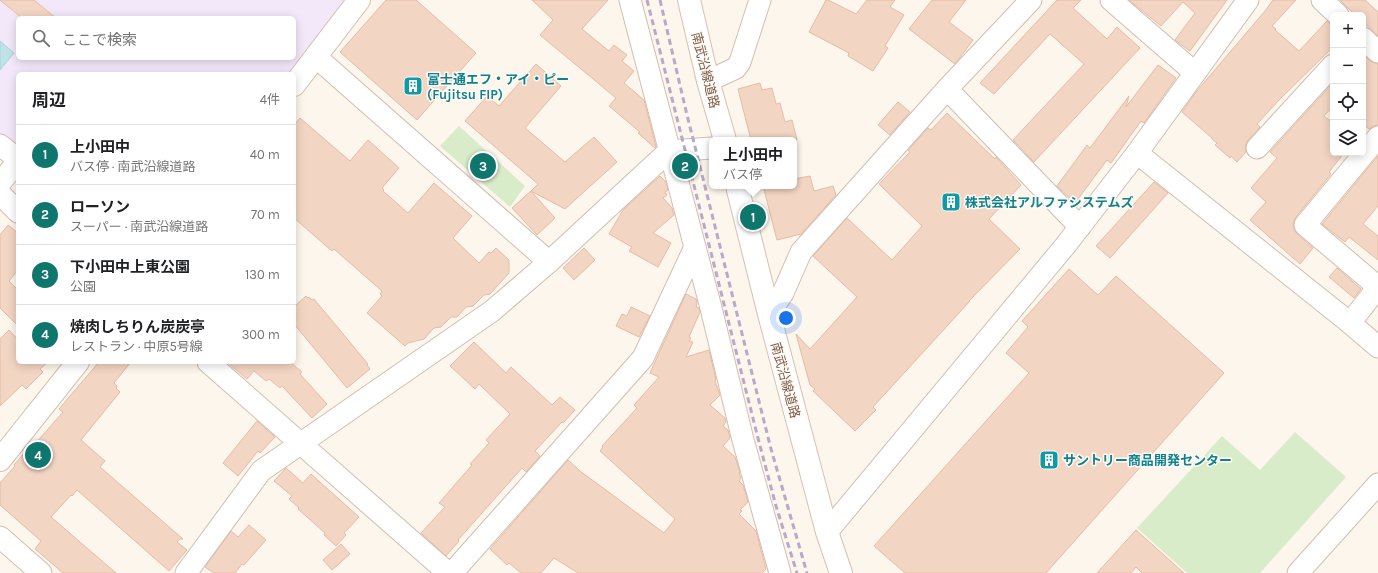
<!DOCTYPE html>
<html lang="ja">
<meta charset="utf-8">
<style>
:root{--surface:#fff;--page:#f2f2f2;--text:#202124;--muted:#757577;--line:#e0e0e0;--accent:#0f766e}
body{margin:0;font-family:Karla,"Noto Sans JP",sans-serif;background:var(--page);color:var(--text)}
.controls{position:absolute;right:12px;top:12px;display:grid;overflow:hidden;border-radius:6px;box-shadow:0 2px 10px #0003}
.controls button{width:36px;height:36px;display:grid;place-items:center;padding:0;border:0;border-bottom:1px solid var(--line);background:var(--surface);color:var(--text);font:20px sans-serif}
.you{position:absolute;left:786px;top:318px;width:14px;height:14px;margin:-10px;border:3px solid #fff;border-radius:50%;background:#1a73e8;box-shadow:0 0 0 6px #1a73e833}
.badge{display:grid;place-items:center;width:26px;height:26px;border-radius:50%;background:var(--accent);color:#fff;font-size:13px;font-weight:700}
.pin{position:absolute;translate:-50% -50%;border:2px solid #fff;box-shadow:0 1px 4px #0006}
.popup{position:absolute;left:709px;top:137px;width:88px;height:52px;box-sizing:border-box;display:grid;place-content:center;border-radius:6px;background:var(--surface);filter:drop-shadow(0 1px 3px #0005);font-size:13px;white-space:nowrap;color:var(--muted)}
.popup b{font-size:15px;color:var(--text)}
.popup::after{content:'';position:absolute;left:50%;top:100%;margin-left:-8px;border:8px solid transparent;border-top-color:var(--surface)}
.list{margin:0;padding:0;list-style:none}
h2{display:flex;justify-content:space-between;align-items:center;height:52px;margin:0;padding:0 16px;font-size:17px}
h2 small{font-size:13px;font-weight:400;color:var(--muted)}
.list li{display:grid;grid-template-columns:26px 1fr auto;gap:12px;align-items:center;box-sizing:border-box;height:60px;padding:0 16px;border-top:1px solid var(--line)}
.list b{display:block;font-size:15px;white-space:nowrap}
.list p{margin:0;font-size:13px;white-space:nowrap;color:var(--muted)}
.list em{font-size:13px;font-style:normal;color:var(--muted)}
.icon{flex:none;width:22px;height:22px;fill:none;stroke:currentColor;stroke-width:2;stroke-linecap:round;stroke-linejoin:round}
.map{position:relative;flex:none;width:1378px;height:573px;overflow:hidden}
.search{position:absolute;background:var(--surface);box-shadow:0 2px 10px #0003;left:16px;top:16px;width:280px;height:44px;display:flex;align-items:center;gap:10px;box-sizing:border-box;padding:0 14px;border-radius:6px;color:var(--muted);font-size:15px}
.panel{position:absolute;background:var(--surface);box-shadow:0 2px 10px #0003;left:16px;top:72px;width:280px;height:292px;border-radius:6px}
.map>svg:first-child{display:block}
.education{fill:#f3e8fa;fill-rule:evenodd}
.green{fill:#d8ecc9}
.water{fill:#bfe3e8;stroke:#a5d3da}
.building{fill:#f3d5c3;stroke:#e6bba3}
.lines{fill:none;stroke-linecap:round;stroke-linejoin:round}
.street-casing{stroke:#d1beb0;stroke-width:23}
.secondary-casing{stroke:#d6c0b0;stroke-width:24}
.street{stroke:#fff;stroke-width:21}
.secondary{stroke:#fff;stroke-width:22}
.rail{stroke:#b9a8c9;stroke-width:3;stroke-dasharray:6 4;stroke-linecap:butt}
.labels{text-anchor:middle;stroke-width:3;stroke-linejoin:round;paint-order:stroke}
.street-label{font-size:13px;fill:#7a5c4d;stroke:#fffaf3}
.culture-label{font-size:13px;font-weight:bold;fill:#0d838f;stroke:#fffaf3;text-anchor:start}
</style>
<div class="map">
<svg width="1378" height="573" viewBox="0 0 1378 573">
<rect width="100%" height="100%" fill="#fdf6ec"/>
<path class="education" d="M 0,0 L 348,0 L 291,74 L 18,74 L 18,149 L 0,136 ZM 18,18 L 294,18 L 294,58 L 18,58 Z"/>
<g class="green">
<path d="M 459,126 L 525,186 L 510,207 L 440,146 Z"/>
<path d="M 1295,432 L 1346,477 L 1260,573 L 1187,573 L 1137,528 L 1222,436 L 1260,470 Z"/>
</g>
<path class="water" d="M 0,41 L 14,53 L 0,70 Z"/>
<g class="building">
<path d="M 0,0 L 34,0 L 56,18 L 22,18 Z"/>
<path d="M 386,0 L 416,0 L 476,53 L 417,120 L 340,52 Z"/>
<path d="M 532,0 L 608,0 L 582,29 L 609,51 L 614,45 L 627,55 L 622,61 L 634,71 L 624,83 L 644,100 L 656,147 L 655,148 L 638,133 L 640,132 L 609,106 L 616,98 L 540,35 L 553,20 Z"/>
<path d="M 826,0 L 828,0 L 856,14 L 867,0 L 895,0 L 890,7 L 904,15 L 885,46 L 888,48 L 873,71 L 848,56 L 849,53 L 809,32 Z"/>
<path d="M 932,0 L 966,0 L 949,22 L 973,40 L 955,64 L 909,29 Z"/>
<path d="M 1057,0 L 1081,0 L 1073,8 L 1107,39 L 1117,27 L 1140,48 L 1034,162 L 1013,140 L 1084,64 L 1050,34 L 994,94 L 980,83 Z"/>
<path d="M 1129,0 L 1227,0 L 1190,51 L 1175,40 L 1195,13 L 1183,2 L 1161,26 Z"/>
<path d="M 1273,0 L 1296,0 L 1272,26 L 1276,29 L 1275,30 L 1299,51 L 1327,21 L 1333,26 L 1333,47 L 1279,100 L 1257,124 L 1260,127 L 1248,140 L 1245,146 L 1246,152 L 1237,162 L 1231,156 L 1230,158 L 1215,145 L 1217,143 L 1212,139 L 1212,138 L 1182,112 L 1196,92 L 1265,11 Z"/>
<path d="M 1340,0 L 1365,0 L 1378,12 L 1378,36 L 1363,22 L 1363,15 L 1355,15 Z"/>
<path d="M 1363,54 L 1370,61 L 1378,64 L 1378,125 L 1373,126 L 1369,129 L 1363,124 Z"/>
<path d="M 536,64 L 561,86 L 525,128 L 565,162 L 594,137 L 617,162 L 565,209 L 531,191 L 538,184 L 465,121 L 487,96 L 499,106 Z"/>
<path d="M 1158,65 L 1176,78 L 1144,123 L 1141,121 L 1111,163 L 1107,160 L 1075,203 L 1057,186 L 1087,145 L 1090,148 L 1129,96 L 1126,107 Z"/>
<path d="M 760,83 L 762,90 L 772,88 L 776,104 L 780,103 L 785,122 L 792,120 L 797,140 L 751,140 L 738,89 Z"/>
<path d="M 1333,83 L 1333,106 L 1324,116 L 1333,123 L 1333,153 L 1344,153 L 1329,172 L 1331,174 L 1296,217 L 1293,223 L 1294,229 L 1297,234 L 1313,248 L 1300,264 L 1250,220 L 1266,202 L 1251,188 L 1277,158 L 1270,152 Z"/>
<path d="M 898,102 L 910,112 L 890,135 L 878,125 Z"/>
<path d="M 947,113 L 995,159 L 996,157 L 1021,185 L 989,219 L 1020,249 L 969,301 L 970,301 L 873,407 L 876,410 L 855,431 L 813,391 L 815,389 L 810,385 L 796,334 L 810,349 L 857,297 L 813,256 L 847,218 L 892,260 L 922,226 L 879,184 L 910,152 L 908,150 L 928,128 L 931,130 Z"/>
<path d="M 300,118 L 350,161 L 368,140 L 399,168 L 382,188 L 384,190 L 383,191 L 408,213 L 434,183 L 472,216 L 453,238 L 479,263 L 489,252 L 491,253 L 496,248 L 509,260 L 509,273 L 490,294 L 484,295 L 473,306 L 466,307 L 457,317 L 451,317 L 441,327 L 434,328 L 424,339 L 408,343 L 405,346 L 367,313 L 382,296 L 380,294 L 382,291 L 334,249 L 332,251 L 294,218 L 294,125 Z"/>
<path d="M 1378,156 L 1378,206 L 1363,224 L 1378,236 L 1378,260 L 1349,237 L 1345,242 L 1322,224 Z"/>
<path d="M 660,176 L 666,182 L 668,190 L 665,192 L 667,195 L 663,198 L 672,208 L 674,215 L 653,233 L 671,243 L 658,267 L 629,251 L 632,247 L 609,234 L 623,210 Z"/>
<path d="M 810,176 L 814,191 L 833,186 L 836,195 L 801,234 L 777,240 L 763,186 L 794,186 L 794,179 Z"/>
<path d="M 1154,182 L 1168,193 L 1110,258 L 1096,246 Z"/>
<path d="M 531,191 L 555,218 L 537,235 L 512,208 Z"/>
<path d="M 8,225 L 18,233 L 18,270 L 9,281 L 18,290 L 18,326 L 0,308 L 0,235 Z"/>
<path d="M 584,248 L 595,260 L 574,280 L 563,268 Z"/>
<path d="M 1337,268 L 1361,289 L 1354,298 L 1329,277 Z"/>
<path d="M 1069,269 L 1098,295 L 1116,276 L 1224,373 L 1046,573 L 905,573 L 874,546 L 1029,373 L 1006,353 L 1028,327 L 1022,321 Z"/>
<path d="M 686,294 L 696,299 L 697,303 L 696,307 L 699,308 L 700,312 L 689,337 L 691,338 L 689,341 L 693,342 L 686,357 L 709,350 L 716,380 L 715,381 L 720,395 L 710,405 L 725,418 L 726,422 L 723,426 L 728,430 L 730,438 L 723,446 L 735,457 L 740,472 L 739,473 L 741,478 L 739,481 L 743,485 L 748,502 L 740,510 L 742,511 L 739,514 L 756,531 L 766,569 L 762,573 L 578,573 L 554,558 L 541,573 L 521,573 L 509,563 L 507,565 L 490,549 L 568,460 L 580,471 L 664,533 L 675,519 L 600,451 L 603,447 L 602,446 L 637,408 L 634,405 L 659,377 L 650,373 Z"/>
<path d="M 306,296 L 308,298 L 309,297 L 312,300 L 314,299 L 368,364 L 367,365 L 370,369 L 347,388 L 294,324 L 294,307 Z"/>
<path d="M 631,307 L 650,316 L 639,337 L 616,326 L 622,314 L 627,316 Z"/>
<path d="M 9,330 L 18,340 L 18,362 L 48,362 L 40,369 L 43,372 L 26,389 L 22,385 L 0,406 L 0,339 Z"/>
<path d="M 474,342 L 506,373 L 511,367 L 552,405 L 560,397 L 575,410 L 563,423 L 562,422 L 535,451 L 540,456 L 526,472 L 522,468 L 458,540 L 459,541 L 446,556 L 421,533 L 445,507 L 439,503 L 472,465 L 470,464 L 489,443 L 486,440 L 510,414 L 479,384 L 475,389 L 450,366 Z"/>
<path d="M 99,362 L 131,362 L 114,383 L 117,386 L 116,388 L 120,392 L 81,440 L 105,461 L 100,467 L 183,539 L 180,539 L 177,542 L 187,550 L 169,571 L 77,490 L 72,496 L 71,495 L 51,517 L 116,573 L 63,573 L 35,549 L 41,541 L 0,505 L 0,483 L 15,466 L 14,465 L 25,452 L 27,453 L 63,412 L 59,409 Z"/>
<path d="M 227,362 L 290,362 L 302,372 L 300,374 L 327,404 L 312,418 L 282,386 L 280,388 L 269,379 L 266,381 L 254,371 L 247,379 Z"/>
<path d="M 257,421 L 275,437 L 260,453 L 258,451 L 238,476 L 223,463 Z"/>
<path d="M 286,468 L 303,483 L 311,474 L 359,517 L 344,533 L 346,535 L 336,546 L 324,535 L 325,533 L 298,509 L 299,508 L 289,499 L 292,496 L 274,481 Z"/>
<path d="M 249,525 L 266,540 L 244,565 L 242,564 L 235,573 L 214,573 L 205,567 L 231,531 L 238,537 Z"/>
<path d="M 1136,530 L 1184,573 L 1142,573 L 1136,567 L 1131,573 L 1097,573 Z"/>
<path d="M 341,544 L 350,554 L 332,570 L 323,560 Z"/>
</g>
<g class="lines">
<g class="street-casing">
<g id="street">
<path d="M 630,0 L 711,308 L 743,440 L 780,573"/>
<path d="M 1111,0 L 1195,73"/>
<path d="M 1322,0 L 1338,15"/>
<path d="M 1363,38 L 1378,52"/>
<path d="M 316,57 L 549,262"/>
<path d="M 708,81 L 736,68 L 740,62 L 760,0"/>
<path d="M 947,89 L 1080,227"/>
<path d="M 1378,137 L 1305,225 L 1378,287"/>
<path d="M 0,145 L 18,159"/>
<path d="M 1257,148 L 1333,65"/>
<path d="M 1137,153 L 1350,323 L 1378,347"/>
<path d="M 0,183 L 18,161"/>
<path d="M 0,194 L 18,212"/>
<path d="M 769,314 L 783,293 L 801,252 L 947,89 L 1031,0"/>
<path d="M 1350,323 L 1378,287"/>
<path d="M 208,362 L 448,573"/>
<path d="M 827,532 L 1065,246 L 1137,153 L 1248,0"/>
<path d="M 0,537 L 41,573"/>
<path d="M 186,573 L 261,471 L 492,311 L 549,262 L 669,151 L 712,148"/>
<path d="M 452,573 L 643,358 L 695,247"/>
<path d="M 1298,573 L 1378,484"/>
</g>
</g>
<g class="secondary-casing">
<g id="secondary">
<path d="M 689,0 L 708,81 L 725,140"/>
<path d="M 294,85 L 359,0"/>
<path d="M 737,186 L 769,314 L 827,532 L 841,573"/>
<path d="M 0,460 L 78,362"/>
</g>
</g>
<use href="#street" class="street"/>
<use href="#secondary" class="secondary"/>
<g class="rail">
<path d="M 647,0 L 759,442 L 776,506 L 797,573"/>
<path d="M 660,0 L 687,115 L 771,449 L 807,573"/>
</g>
</g>
<defs>
<g id="building-square" transform="scale(1)"><rect x="-9" y="-9" width="18" height="18" rx="4" fill="#0f9aa8" stroke="#fffaf3"/><path d="M-4-6H4V6H1V3H-1V6H-4ZM-2.5-4.3h1.7v1.8h-1.7ZM.8-4.3h1.7v1.8H.8ZM-2.5-1h1.7V.8h-1.7ZM.8-1h1.7V.8H.8Z" fill="#fff"/></g>
</defs>
<g fill-rule="evenodd">
<use href="#building-square" x="413" y="86"/>
<use href="#building-square" x="951" y="202"/>
<use href="#building-square" x="1049" y="460"/>
</g>
<g class="labels">
<g class="street-label">
<text transform="translate(706 70) rotate(76)" y="5">南武沿線道路</text>
<text transform="translate(786 380) rotate(75)" y="5">南武沿線道路</text>
</g>
<g class="culture-label">
<text x="427" y="84">富士通エフ・アイ・ピー<tspan x="427" dy="15">(Fujitsu FIP)</tspan></text>
<text x="965" y="207">株式会社アルファシステムズ</text>
<text x="1063" y="465">サントリー商品開発センター</text>
</g>
</g>
</svg>
<div class="controls">
<button>+</button>
<button>−</button>
<button><svg class="icon" aria-label="locate" viewBox="0 0 24 24"><circle cx="12" cy="12" r="6"/><path d="M12 2v4M12 18v4M2 12h4M18 12h4"/></svg></button>
<button><svg class="icon" aria-label="layers" viewBox="0 0 24 24"><path d="M12 4l9 5-9 5-9-5zM3 14l9 5 9-5"/></svg></button>
</div>
<div class="you"></div>
<div class="pin badge" style="left:753px;top:217px">1</div>
<div class="popup"><b>上小田中</b>バス停</div>
<div class="pin badge" style="left:685px;top:166px">2</div>
<div class="pin badge" style="left:483px;top:166px">3</div>
<div class="pin badge" style="left:38px;top:455px">4</div>
<div class="search"><svg class="icon" aria-label="search" viewBox="0 0 24 24"><circle cx="10" cy="10" r="6"/><path d="M15 15l6 6"/></svg>ここで検索</div>
<section class="panel">
<h2>周辺<small>4件</small></h2>
<ul class="list">
<li><span class="badge">1</span><div><b>上小田中</b><p>バス停 · 南武沿線道路</p></div><em>40 m</em></li>
<li><span class="badge">2</span><div><b>ローソン</b><p>スーパー · 南武沿線道路</p></div><em>70 m</em></li>
<li><span class="badge">3</span><div><b>下小田中上東公園</b><p>公園</p></div><em>130 m</em></li>
<li><span class="badge">4</span><div><b>焼肉しちりん炭炭亭</b><p>レストラン · 中原5号線</p></div><em>300 m</em></li>
</ul>
</section>
</div>
